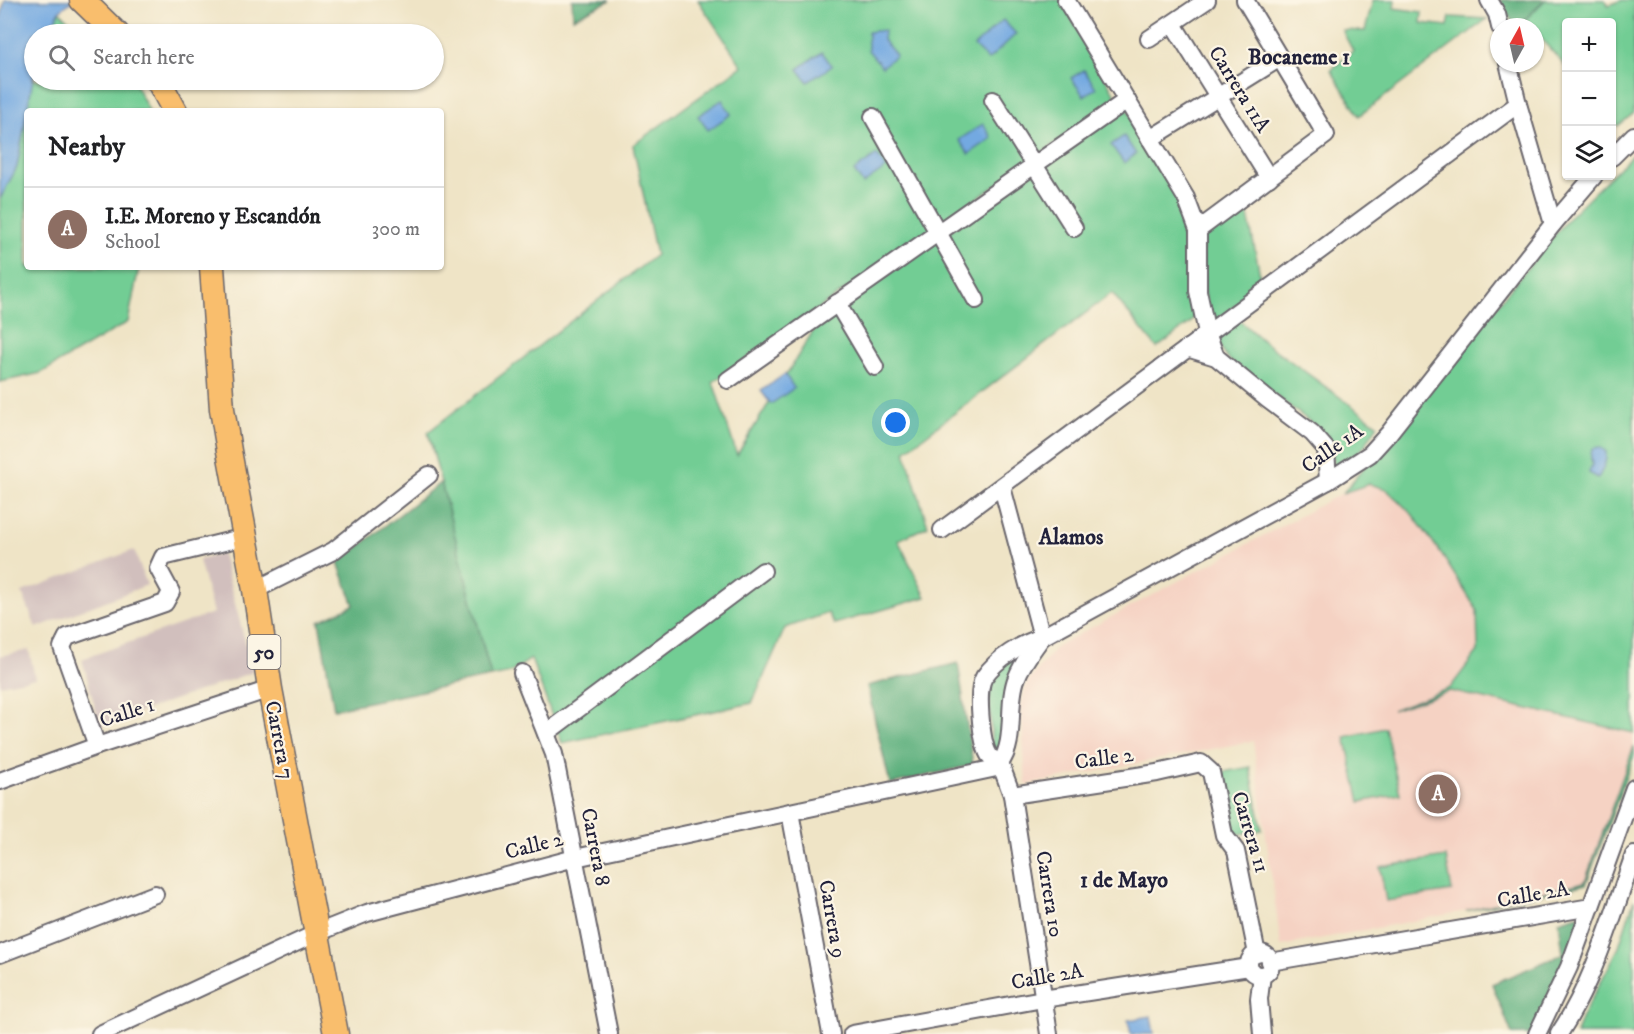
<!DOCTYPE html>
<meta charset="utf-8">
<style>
:root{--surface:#fff;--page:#f6f6f6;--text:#202124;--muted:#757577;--line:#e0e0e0;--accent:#0f766e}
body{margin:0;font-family:"IM FELL DW Pica",serif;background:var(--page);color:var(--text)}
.controls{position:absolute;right:18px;top:18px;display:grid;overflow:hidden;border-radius:6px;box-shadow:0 2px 4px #0004}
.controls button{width:54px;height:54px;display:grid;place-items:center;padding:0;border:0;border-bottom:2px solid var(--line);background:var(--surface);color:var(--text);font:30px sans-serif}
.compass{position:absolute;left:1490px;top:18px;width:54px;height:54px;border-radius:50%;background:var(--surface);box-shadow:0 2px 4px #0004;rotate:8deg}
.you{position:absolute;left:896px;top:423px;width:21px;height:21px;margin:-15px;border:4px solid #fff;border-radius:50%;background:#1a73e8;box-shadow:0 0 0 9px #1a73e833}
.badge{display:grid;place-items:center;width:39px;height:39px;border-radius:50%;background:var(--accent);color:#fff;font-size:20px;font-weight:700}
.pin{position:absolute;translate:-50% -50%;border:3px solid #fff;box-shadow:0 2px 6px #0006}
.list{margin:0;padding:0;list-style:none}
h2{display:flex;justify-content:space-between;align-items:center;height:78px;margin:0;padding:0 24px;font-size:26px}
h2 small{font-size:20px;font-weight:400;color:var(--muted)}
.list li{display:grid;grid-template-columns:39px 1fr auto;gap:18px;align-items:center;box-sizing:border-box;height:84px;padding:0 24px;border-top:2px solid var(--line)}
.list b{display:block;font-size:22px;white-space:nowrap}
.list p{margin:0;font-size:20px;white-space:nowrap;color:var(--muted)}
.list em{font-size:20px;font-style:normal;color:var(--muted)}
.icon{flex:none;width:33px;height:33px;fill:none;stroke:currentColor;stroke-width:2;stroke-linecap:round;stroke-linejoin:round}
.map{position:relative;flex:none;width:1634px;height:1034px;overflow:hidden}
.search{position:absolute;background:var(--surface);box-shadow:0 2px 4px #0004;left:24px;top:24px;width:420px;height:66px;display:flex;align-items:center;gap:15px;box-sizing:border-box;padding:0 21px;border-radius:33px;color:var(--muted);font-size:22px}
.panel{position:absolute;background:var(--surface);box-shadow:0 2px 4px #0004;left:24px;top:108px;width:420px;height:162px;border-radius:6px}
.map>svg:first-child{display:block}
.built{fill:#f5d2c3}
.industrial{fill:#d1bfbd}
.green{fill:#72cd94;stroke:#4a7868;stroke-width:1.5}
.forest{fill:#5db07e;stroke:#40695c;stroke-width:1.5}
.water{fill:#73a9e1;stroke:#4a668e;stroke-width:1.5}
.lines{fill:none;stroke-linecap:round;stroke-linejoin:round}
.minor-casing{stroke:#6a666c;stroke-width:20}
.highway-casing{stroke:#6a666c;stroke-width:27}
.minor{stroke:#fff;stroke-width:16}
.highway{stroke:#f9be6d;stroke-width:24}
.labels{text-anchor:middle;stroke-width:4.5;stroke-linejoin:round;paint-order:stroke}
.shield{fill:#fcf5e5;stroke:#63616e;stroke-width:1.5}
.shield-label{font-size:20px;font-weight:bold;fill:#22223b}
.street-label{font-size:21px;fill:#22223b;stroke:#fcf5e5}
.neighbourhood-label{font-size:22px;font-weight:bold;fill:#22223b;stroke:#fcf5e5}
</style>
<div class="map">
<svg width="1634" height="1034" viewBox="0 0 1634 1034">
<rect width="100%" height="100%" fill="#fcf5e5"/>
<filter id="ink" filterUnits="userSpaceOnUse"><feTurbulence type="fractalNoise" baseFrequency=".0167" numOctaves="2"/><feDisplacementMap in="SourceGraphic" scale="12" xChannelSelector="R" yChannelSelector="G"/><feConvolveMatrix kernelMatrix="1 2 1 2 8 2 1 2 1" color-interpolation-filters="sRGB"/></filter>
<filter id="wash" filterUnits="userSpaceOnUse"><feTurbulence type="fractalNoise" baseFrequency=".008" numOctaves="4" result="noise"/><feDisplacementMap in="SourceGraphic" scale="24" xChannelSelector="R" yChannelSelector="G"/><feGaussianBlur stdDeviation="1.35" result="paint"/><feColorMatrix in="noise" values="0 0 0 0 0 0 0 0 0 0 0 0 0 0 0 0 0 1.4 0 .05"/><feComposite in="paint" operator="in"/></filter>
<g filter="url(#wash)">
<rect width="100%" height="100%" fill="#efe4c6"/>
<path class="built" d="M 1369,484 L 1386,489 L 1412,514 L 1440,552 L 1477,610 L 1478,651 L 1450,688 L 1416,702 L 1450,691 L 1634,733 L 1634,746 L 1585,882 L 1466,911 L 1281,946 L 1253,741 L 1026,785 L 1021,706 L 1027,683 L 1057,646 L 1348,490 Z"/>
<g class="industrial">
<path d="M 134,550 L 147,585 L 36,628 L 22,592 Z"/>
<path d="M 222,554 L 253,672 L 100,726 L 82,659 L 213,613 L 199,560 Z"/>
<path d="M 29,650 L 35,678 L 0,685 L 0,656 Z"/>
</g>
<g class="green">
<path d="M 698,0 L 1061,0 L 1118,100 L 713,382 L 737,455 L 818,323 L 1126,107 L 1185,209 L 1192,233 L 1198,310 L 1191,322 L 1157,348 L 1112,293 L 905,451 L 928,526 L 898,540 L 926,597 L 834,624 L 828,613 L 785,628 L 752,703 L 562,743 L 531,659 L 510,673 L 491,677 L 428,432 L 656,255 L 633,145 L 742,66 Z"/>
<path d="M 1373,0 L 1395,0 L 1394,8 L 1422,12 L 1421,23 L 1448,26 L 1450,17 L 1487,19 L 1359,116 L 1331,70 L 1353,51 L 1342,30 L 1365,31 Z"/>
<path d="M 1545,0 L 1605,0 L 1608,5 L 1623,0 L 1634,0 L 1634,113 L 1618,126 L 1612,118 L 1612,22 L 1566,22 L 1566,67 L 1535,32 L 1535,27 L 1531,27 L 1525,20 Z"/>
<path d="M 59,11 L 83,34 L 50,34 Z"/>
<path d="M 34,73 L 34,80 L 133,80 L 149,111 L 27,111 L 27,267 L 139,267 L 128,322 L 41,373 L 0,382 L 0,199 L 17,167 L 33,76 Z"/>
<path d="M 1634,153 L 1634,733 L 1450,691 L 1392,710 L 1450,688 L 1478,651 L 1477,610 L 1440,552 L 1412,514 L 1386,489 L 1369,484 L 1343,493 L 1571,215 Z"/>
<path d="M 1245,200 L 1262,285 L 1210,325 L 1204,288 L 1202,233 Z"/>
<path d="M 1239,320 L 1263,341 L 1378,425 L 1363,448 L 1333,471 C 1333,449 1334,444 1318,428 L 1228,359 C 1212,339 1221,332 1239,320 Z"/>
<path d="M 1031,647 L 1003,755 L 992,757 L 989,683 L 1010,658 Z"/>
<path d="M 1385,728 L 1400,794 L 1360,802 L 1345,737 Z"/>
<path d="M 1634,746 L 1634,755 L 1586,884 L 1466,911 L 1585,882 Z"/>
<path d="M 1250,767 L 1262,830 L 1229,836 L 1217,773 Z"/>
<path d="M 1446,857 L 1452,891 L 1386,901 L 1380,867 Z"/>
<path d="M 1634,900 L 1634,1034 L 1576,1034 L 1581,1019 L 1618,949 Z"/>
</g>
<g class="forest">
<path d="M 572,0 L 611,0 L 573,18 Z"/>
<path d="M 1500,0 L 1545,0 L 1517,27 L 1506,13 Z"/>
<path d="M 441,482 L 491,677 L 334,709 L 319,621 L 354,605 L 338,563 Z"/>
<path d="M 958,663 L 973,765 L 890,784 L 867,686 Z"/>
<path d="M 1578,915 L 1581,921 L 1532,1034 L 1512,1034 L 1492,984 L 1563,954 L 1559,921 Z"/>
</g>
<g class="water">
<path d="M 5,0 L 73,0 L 59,11 L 50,34 L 34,34 L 34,73 L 17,167 L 0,199 L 0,20 Z"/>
<path d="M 1003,20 L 1016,34 L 988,60 L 974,46 Z"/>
<path d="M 884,30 L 883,40 L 896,55 L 882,67 L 868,50 L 868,32 Z"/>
<path d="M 822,52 L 832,66 L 808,82 L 798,69 Z"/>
<path d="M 1084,70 L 1096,88 L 1084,96 L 1071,78 Z"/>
<path d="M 722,100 L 731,114 L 708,130 L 698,116 Z"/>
<path d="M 983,124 L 992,138 L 969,154 L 959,140 Z"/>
<path d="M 1124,136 L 1136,154 L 1124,163 L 1111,145 Z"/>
<path d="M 877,155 L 886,168 L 863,184 L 854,171 Z"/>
<path d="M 785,374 L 794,388 L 771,404 L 761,391 Z"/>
<path d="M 1600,447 L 1606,452 C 1607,463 1603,469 1598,478 L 1589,473 L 1592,465 C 1591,457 1589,454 1594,448 Z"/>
<path d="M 1151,1016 L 1154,1034 L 1131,1034 L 1128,1020 Z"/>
</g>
</g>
<g filter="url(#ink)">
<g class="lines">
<g class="minor-casing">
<g id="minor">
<path d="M 1066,0 L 1186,198 L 1198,230 L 1198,291 L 1207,333 L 1216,357"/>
<path d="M 1489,0 L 1497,14 L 1500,27"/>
<path d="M 1173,24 L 1269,178"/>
<path d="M 1149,39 L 1207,0"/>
<path d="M 1508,63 L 1518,104 L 1553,224"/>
<path d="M 993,100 L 1074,228"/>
<path d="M 873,117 L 976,300"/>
<path d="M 1150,139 L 1280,58"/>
<path d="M 1612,157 L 1634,135"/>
<path d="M 1198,230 L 1326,135 L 1245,0"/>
<path d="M 837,303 L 875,367"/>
<path d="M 1187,348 L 1216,357 L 1267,399 L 1312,433 L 1326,449 L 1328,481"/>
<path d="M 728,380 L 1127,100"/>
<path d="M 1002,487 L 1042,637"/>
<path d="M 942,530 L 1518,104"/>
<path d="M 255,590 L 333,551 L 429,475"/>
<path d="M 522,673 L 554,754 L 609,1034"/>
<path d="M 546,733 L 763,571"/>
<path d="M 97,746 L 62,647 L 67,637 L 165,603 L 171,592 L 158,568 L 163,557 L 245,537"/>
<path d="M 1000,763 C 1017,741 1006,703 1017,677 C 1022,663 1034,649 1042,637"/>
<path d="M 0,781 L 97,746 L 270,689"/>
<path d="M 1012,795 L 1157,773 L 1201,763 L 1211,772 L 1224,835 L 1236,851 L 1257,954"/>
<path d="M 790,812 L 831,1034"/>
<circle cx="1260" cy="964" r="11"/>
<path d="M 0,954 L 155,894"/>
<path d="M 1270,962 L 1591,907"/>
<path d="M 1262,975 L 1259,999 L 1262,1034"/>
<path d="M 100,1034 L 317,933 L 367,913 L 575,858 L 1001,767"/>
<path d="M 852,1034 L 1043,999 L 1249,967"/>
<path d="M 1049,1034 L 1012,795 L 1000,763 C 996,761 992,759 989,755 C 981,742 976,690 984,677 C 997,658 1021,644 1042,637 L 1328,481 L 1370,454 L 1389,433 L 1553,224 L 1594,176"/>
<path d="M 1537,1034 L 1569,967 L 1634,788"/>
<path d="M 1559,1034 C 1595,979 1612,916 1634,855"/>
</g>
</g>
<g class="highway-casing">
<g id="highway">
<path d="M 82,0 L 117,34"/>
<path d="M 158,80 L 175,111"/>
<path d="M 212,267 L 222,409 L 229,451 L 255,590 L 270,689 L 336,1034"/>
</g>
</g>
<use href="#minor" class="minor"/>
<use href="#highway" class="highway"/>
</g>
</g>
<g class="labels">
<rect class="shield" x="247.5" y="635" width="33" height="34" rx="4.5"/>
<g class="shield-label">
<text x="264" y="659">50</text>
</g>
<g class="street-label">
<text transform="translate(1240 89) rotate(58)" y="7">Carrera 11A</text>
<text transform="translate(1332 448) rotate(-35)" y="7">Calle 1A</text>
<text transform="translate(127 712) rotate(-18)" y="7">Calle 1</text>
<text transform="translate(280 740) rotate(79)" y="7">Carrera 7</text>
<text transform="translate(1104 758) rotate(-8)" y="7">Calle 2</text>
<text transform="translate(1251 832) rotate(73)" y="7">Carrera 11</text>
<text transform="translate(534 845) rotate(-14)" y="7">Calle 2</text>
<text transform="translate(596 847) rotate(79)" y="7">Carrera 8</text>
<text transform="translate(1050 894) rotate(81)" y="7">Carrera 10</text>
<text transform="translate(1533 894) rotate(-10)" y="7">Calle 2A</text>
<text transform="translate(833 919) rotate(80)" y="7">Carrera 9</text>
<text transform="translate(1047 976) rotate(-10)" y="7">Calle 2A</text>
</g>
<g class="neighbourhood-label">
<text x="1299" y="64">Bocaneme 1</text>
<text x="1071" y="544">Alamos</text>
<text x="1124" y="887">1 de Mayo</text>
</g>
</g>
</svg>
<div class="controls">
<button>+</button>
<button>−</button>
<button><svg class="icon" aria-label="layers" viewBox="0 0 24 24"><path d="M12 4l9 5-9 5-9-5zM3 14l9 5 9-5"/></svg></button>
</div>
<svg class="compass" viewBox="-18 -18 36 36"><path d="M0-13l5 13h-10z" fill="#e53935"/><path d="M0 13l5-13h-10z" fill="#757577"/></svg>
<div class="you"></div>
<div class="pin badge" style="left:1438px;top:794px;background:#8d6e63">A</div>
<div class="search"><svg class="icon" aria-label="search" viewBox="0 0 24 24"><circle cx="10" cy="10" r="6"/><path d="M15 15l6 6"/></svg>Search here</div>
<section class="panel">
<h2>Nearby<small></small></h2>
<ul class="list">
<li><span class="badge" style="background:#8d6e63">A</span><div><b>I.E. Moreno y Escandón</b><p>School</p></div><em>300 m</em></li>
</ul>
</section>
</div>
